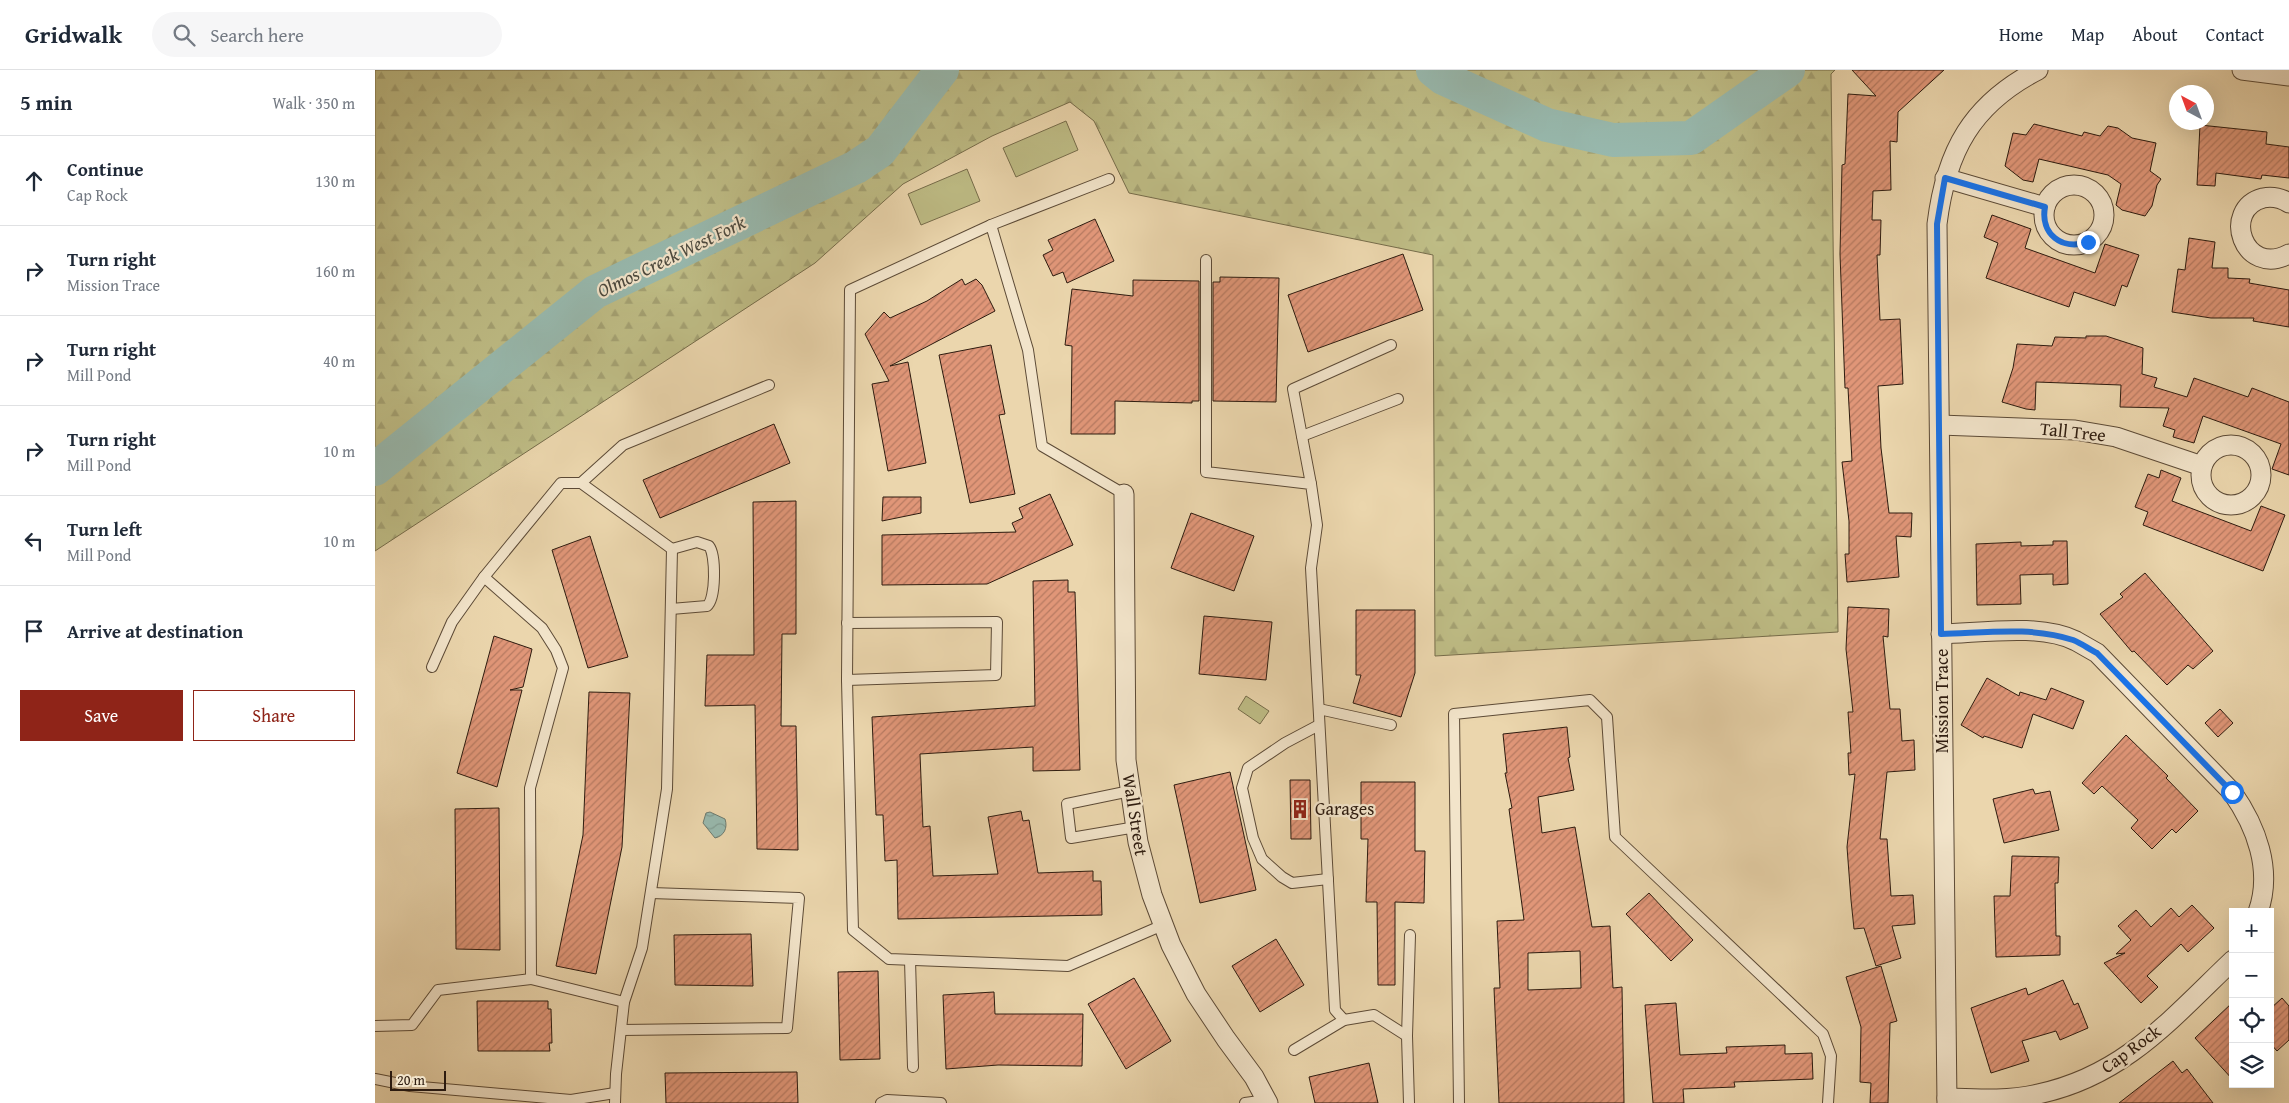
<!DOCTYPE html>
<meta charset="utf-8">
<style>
:root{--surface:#fff;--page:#f6f6f7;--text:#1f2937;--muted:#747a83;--line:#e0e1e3;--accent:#8f2418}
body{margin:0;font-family:"Gentium Book Plus",serif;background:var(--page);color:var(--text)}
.controls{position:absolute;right:15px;bottom:15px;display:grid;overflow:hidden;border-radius:0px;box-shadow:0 5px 20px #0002}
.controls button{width:45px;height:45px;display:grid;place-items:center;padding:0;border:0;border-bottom:1px solid var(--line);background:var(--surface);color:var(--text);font:25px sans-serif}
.compass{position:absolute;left:1794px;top:15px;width:45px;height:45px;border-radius:50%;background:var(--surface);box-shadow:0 5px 20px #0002;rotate:319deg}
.scale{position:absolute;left:15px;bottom:12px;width:56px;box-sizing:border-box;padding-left:5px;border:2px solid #2d1b0f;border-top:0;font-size:14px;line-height:18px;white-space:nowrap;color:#2d1b0f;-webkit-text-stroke:4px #f2e4ca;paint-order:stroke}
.stop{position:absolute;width:15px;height:15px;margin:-11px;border:4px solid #1a73e8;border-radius:50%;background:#fff}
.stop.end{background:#1a73e8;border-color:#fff;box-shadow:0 1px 5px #0008}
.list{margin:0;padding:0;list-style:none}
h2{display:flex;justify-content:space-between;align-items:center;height:65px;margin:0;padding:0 20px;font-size:21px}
h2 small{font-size:16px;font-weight:400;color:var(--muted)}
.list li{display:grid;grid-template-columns:32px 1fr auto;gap:15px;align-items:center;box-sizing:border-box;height:90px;padding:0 20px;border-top:1px solid var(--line)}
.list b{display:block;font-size:19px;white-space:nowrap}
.list p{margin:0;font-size:16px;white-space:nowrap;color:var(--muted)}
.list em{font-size:16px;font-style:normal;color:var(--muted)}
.actions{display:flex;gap:10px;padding:15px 20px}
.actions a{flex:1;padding:11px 0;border:1px solid var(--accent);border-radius:0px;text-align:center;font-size:18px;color:var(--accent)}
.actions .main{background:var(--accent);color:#fff}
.icon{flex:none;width:28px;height:28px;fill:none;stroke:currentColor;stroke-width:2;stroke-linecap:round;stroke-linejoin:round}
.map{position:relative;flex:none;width:1914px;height:1033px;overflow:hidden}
header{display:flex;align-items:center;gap:30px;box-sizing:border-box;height:70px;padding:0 25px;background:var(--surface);border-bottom:1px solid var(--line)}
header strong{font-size:24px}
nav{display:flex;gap:28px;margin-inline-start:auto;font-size:18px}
.search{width:350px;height:45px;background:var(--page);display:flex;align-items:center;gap:12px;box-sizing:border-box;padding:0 18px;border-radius:28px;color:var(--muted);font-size:19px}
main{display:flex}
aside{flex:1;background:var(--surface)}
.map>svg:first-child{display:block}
.forest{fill:url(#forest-firs);stroke:#766c4a}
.garden{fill:#bebc85;stroke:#766c4a}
.water{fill:url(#water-waves);stroke:#6d7a6e}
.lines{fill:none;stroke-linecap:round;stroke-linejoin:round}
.river{stroke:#98b9ae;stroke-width:34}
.building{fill:url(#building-hatch);stroke:#2d1b0f;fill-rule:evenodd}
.lane-casing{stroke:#5c4a36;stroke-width:12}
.street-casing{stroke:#5c4a36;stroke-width:21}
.lane{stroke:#f2e4ca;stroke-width:10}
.street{stroke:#f2e4ca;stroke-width:19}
.route{stroke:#1a73e8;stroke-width:6}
.labels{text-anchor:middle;stroke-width:4.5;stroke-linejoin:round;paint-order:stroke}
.street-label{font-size:18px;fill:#2d1b0f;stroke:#f2e4ca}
.poi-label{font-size:18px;fill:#2d1b0f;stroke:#f2e4ca;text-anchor:start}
.water-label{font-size:19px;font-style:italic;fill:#4d4a3f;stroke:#f2e4ca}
</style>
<header>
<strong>Gridwalk</strong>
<div class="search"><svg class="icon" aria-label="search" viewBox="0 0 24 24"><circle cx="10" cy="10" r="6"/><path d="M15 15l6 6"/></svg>Search here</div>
<nav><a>Home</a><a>Map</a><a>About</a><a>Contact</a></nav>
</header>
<main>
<aside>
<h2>5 min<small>Walk · 350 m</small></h2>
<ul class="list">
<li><svg class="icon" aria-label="ahead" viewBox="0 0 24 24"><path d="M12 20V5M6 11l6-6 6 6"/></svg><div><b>Continue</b><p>Cap Rock</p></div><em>130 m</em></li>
<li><svg class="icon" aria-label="right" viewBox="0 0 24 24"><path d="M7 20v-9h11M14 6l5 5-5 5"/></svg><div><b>Turn right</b><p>Mission Trace</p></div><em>160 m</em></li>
<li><svg class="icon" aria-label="right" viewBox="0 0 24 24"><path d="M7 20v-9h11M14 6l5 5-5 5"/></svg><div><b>Turn right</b><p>Mill Pond</p></div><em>40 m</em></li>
<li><svg class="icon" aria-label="right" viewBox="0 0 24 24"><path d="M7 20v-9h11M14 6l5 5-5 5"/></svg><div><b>Turn right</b><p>Mill Pond</p></div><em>10 m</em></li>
<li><svg class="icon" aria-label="left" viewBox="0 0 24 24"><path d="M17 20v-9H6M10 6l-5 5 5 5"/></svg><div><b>Turn left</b><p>Mill Pond</p></div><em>10 m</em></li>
<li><svg class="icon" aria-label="arrive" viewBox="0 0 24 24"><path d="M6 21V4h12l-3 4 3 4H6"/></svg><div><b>Arrive at destination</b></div></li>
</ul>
<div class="actions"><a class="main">Save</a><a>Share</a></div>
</aside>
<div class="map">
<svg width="1914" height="1033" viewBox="0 0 1914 1033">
<defs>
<pattern id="forest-firs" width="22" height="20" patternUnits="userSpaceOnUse" patternTransform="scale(1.25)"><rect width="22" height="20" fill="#bebc85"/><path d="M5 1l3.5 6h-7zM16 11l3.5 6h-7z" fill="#a4a172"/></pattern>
<pattern id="water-waves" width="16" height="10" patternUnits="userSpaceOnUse" patternTransform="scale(1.25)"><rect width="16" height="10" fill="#98b9ae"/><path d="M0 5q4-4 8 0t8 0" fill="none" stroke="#839e94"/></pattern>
<pattern id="building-hatch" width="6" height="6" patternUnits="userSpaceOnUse" patternTransform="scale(1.25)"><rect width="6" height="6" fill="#e09678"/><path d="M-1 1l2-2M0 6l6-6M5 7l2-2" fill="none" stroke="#b67a61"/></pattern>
</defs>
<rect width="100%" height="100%" fill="#ebd6ad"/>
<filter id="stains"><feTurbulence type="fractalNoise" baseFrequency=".004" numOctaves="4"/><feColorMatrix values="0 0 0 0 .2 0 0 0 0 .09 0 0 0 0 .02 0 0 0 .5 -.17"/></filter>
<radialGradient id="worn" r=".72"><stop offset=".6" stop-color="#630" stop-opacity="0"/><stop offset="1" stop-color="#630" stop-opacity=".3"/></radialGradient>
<path class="forest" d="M 0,0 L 1460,0 L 1456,4 L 1463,562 L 1060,586 L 1058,185 L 754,123 L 719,51 L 695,32 L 617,66 L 528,114 L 440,193 L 0,481 Z"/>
<g class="garden">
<path d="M 691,51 L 703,80 L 641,107 L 628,78 Z"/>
<path d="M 592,99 L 605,131 L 546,155 L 533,124 Z"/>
<path d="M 871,626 L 894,641 L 885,654 L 863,639 Z"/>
</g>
<path class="water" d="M 335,742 L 350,749 C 353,758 349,766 340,768 L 328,753 L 331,743 Z"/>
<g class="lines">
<g class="river">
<path d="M 1058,0 L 1068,8 L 1172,55 L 1238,70 L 1316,68 L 1413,0"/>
<path d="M 0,399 L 220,222 L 481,97 L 505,81 L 567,0"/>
</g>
</g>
<g class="building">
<path d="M 1477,0 L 1569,0 L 1523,42 L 1522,72 L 1515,71 L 1516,120 L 1498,121 L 1497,150 L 1506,150 L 1505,185 L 1502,185 L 1505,250 L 1525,249 L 1528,314 L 1503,316 L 1506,378 L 1514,443 L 1537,443 L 1536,467 L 1521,466 L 1524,507 L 1472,512 L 1470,484 L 1474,484 L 1474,451 L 1467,392 L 1477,391 L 1473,318 L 1470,318 L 1465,184 L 1467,95 L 1470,94 L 1473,24 L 1501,26 Z"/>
<path d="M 1659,54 L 1707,66 L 1709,62 L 1725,66 L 1733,56 L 1743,58 L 1757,68 L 1781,73 L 1775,101 L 1786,109 L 1782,115 L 1777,136 L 1770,146 L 1747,140 L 1741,135 L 1746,114 L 1733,105 L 1664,89 L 1658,112 L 1648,110 L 1630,96 L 1638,63 L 1651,65 Z"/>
<path d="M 1825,55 L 1892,62 L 1891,74 L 1914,77 L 1914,108 L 1887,105 L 1886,109 L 1841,103 L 1840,116 L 1822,115 Z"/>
<path d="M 1617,145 L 1656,159 L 1650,178 L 1720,203 L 1730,174 L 1764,185 L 1752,217 L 1747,215 L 1740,236 L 1699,222 L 1694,237 L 1611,208 L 1623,173 L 1609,167 Z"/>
<path d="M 720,149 L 739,191 L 692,213 L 688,202 L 678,206 L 668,185 L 678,180 L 673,170 Z"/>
<path d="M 1814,168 L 1840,172 L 1837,198 L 1853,198 L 1853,208 L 1875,209 L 1874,213 L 1914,220 L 1914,257 L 1878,251 L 1879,248 L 1836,248 L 1797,242 L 1803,199 L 1810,200 Z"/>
<path d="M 1028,184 L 1048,240 L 933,282 L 913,225 Z"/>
<path d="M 845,207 L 904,208 L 901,332 L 838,331 L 838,212 L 845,212 Z"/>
<path d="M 587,209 L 590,215 L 601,209 L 607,215 L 620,241 L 515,296 L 533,292 L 551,393 L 513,401 L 497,314 L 514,311 L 490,264 L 509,242 L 515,248 L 552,231 Z"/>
<path d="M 758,210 L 824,211 L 824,331 L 817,331 L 817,333 L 740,331 L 740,364 L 696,364 L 697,276 L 690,275 L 697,219 L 758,226 Z"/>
<path d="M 1711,266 L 1731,266 L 1768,278 L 1767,304 L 1782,308 L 1779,317 L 1812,327 L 1819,308 L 1873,327 L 1877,318 L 1914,332 L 1914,405 L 1897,399 L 1906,374 L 1828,346 L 1819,373 L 1798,367 L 1800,360 L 1788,356 L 1794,338 L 1745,337 L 1746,315 L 1661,312 L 1660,340 L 1651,339 L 1627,332 L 1638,298 L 1642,274 L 1677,276 L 1680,267 L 1711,268 Z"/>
<path d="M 616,275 L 630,344 L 624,345 L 640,424 L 595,433 L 564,285 Z"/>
<path d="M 399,354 L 415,393 L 285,448 L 268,410 Z"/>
<path d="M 1786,400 L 1806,408 L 1797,431 L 1876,461 L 1886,436 L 1910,445 L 1888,501 L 1768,455 L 1773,442 L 1760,437 L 1773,404 L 1784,408 Z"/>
<path d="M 675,424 L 698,475 L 612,514 L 507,515 L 507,465 L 641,462 L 637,453 L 648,448 L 644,438 Z"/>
<path d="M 508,427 L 546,427 L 546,443 L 507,451 Z"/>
<path d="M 421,431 L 421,564 L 407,564 L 406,656 L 421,656 L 423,780 L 382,779 L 380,635 L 330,636 L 332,585 L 379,585 L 378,432 Z"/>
<path d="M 816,443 L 879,466 L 859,521 L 796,498 Z"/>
<path d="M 215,466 L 253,587 L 213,598 L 177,480 Z"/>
<path d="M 1678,471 L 1692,471 L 1693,514 L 1678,515 L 1678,504 L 1645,505 L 1646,534 L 1602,535 L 1601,474 L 1646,472 L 1646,476 L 1678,475 Z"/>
<path d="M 1770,503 L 1838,581 L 1818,599 L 1813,595 L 1792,615 L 1759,581 L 1757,582 L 1725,544 L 1748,527 L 1745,524 Z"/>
<path d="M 693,510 L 693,522 L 700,522 L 705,700 L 658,701 L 658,677 L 545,684 L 548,757 L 555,756 L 558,806 L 623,804 L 613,747 L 646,741 L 648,751 L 654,750 L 663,803 L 718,801 L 718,811 L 726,811 L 727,845 L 523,849 L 522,790 L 510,791 L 508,745 L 501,745 L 497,647 L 660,636 L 658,511 Z"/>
<path d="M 1473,537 L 1514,539 L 1513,567 L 1508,566 L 1515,639 L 1525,639 L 1527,671 L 1539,670 L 1540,700 L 1512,702 L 1505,769 L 1512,769 L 1516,826 L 1538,825 L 1540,854 L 1517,856 L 1526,888 L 1501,896 L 1489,858 L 1479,859 L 1476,830 L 1472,777 L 1480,704 L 1474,705 L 1473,683 L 1476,683 L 1473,642 L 1478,642 L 1471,579 Z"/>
<path d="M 981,540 L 1040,540 L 1040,603 L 1026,647 L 978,633 L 986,605 L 981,605 Z"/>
<path d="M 829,546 L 897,552 L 891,610 L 824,604 Z"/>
<path d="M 119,566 L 157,579 L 148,617 L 135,620 L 147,620 L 122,717 L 82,703 Z"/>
<path d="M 1612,608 L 1644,626 L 1645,622 L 1671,630 L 1676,618 L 1709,631 L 1698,659 L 1658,644 L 1647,678 L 1609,666 L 1608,668 L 1586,655 Z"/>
<path d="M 214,622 L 255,623 L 247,777 L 221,904 L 181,896 L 208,765 Z"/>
<path d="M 1845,639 L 1858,653 L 1843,667 L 1830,653 Z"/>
<path d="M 1192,657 L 1195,687 L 1193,688 L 1199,720 L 1163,727 L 1167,763 L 1200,757 L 1217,857 L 1235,856 L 1238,918 L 1247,917 L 1249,1033 L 1124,1033 L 1119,918 L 1125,918 L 1122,851 L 1149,850 L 1134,739 L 1137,738 L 1130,703 L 1132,703 L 1128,664 ZM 1205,881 L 1206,918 L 1153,920 L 1153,883 Z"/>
<path d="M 1751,665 L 1793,706 L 1791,708 L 1823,741 L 1801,763 L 1797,759 L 1777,779 L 1756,758 L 1763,750 L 1727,716 L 1719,724 L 1707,713 Z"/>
<path d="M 855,702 L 881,820 L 825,833 L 799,715 Z"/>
<path d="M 915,710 L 935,710 L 936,769 L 916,769 Z"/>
<path d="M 986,712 L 1040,712 L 1040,781 L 1050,781 L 1049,833 L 1020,832 L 1020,915 L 1003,915 L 1002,832 L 991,832 L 993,769 L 986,769 Z"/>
<path d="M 1658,719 L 1660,724 L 1675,721 L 1684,760 L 1629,773 L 1618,729 Z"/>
<path d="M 124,738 L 125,880 L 81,879 L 80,739 Z"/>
<path d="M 1637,786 L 1684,787 L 1683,813 L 1680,813 L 1681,866 L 1685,866 L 1685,885 L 1621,887 L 1619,826 L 1635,826 Z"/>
<path d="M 1274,823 L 1318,870 L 1296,891 L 1251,844 Z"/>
<path d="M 1817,835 L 1839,858 L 1813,882 L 1806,874 L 1772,906 L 1783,917 L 1766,933 L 1729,893 L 1750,883 L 1741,884 L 1756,870 L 1743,856 L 1761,840 L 1776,857 L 1796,838 L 1804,847 Z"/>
<path d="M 376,864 L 378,916 L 300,915 L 299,865 Z"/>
<path d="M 901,869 L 929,915 L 885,942 L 857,896 Z"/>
<path d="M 1506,896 L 1522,951 L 1515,953 L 1513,1033 L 1495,1033 L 1496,1013 L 1485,1012 L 1486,957 L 1471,907 Z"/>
<path d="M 503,901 L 505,989 L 465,990 L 463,902 Z"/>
<path d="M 759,908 L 796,971 L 751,999 L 713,934 Z"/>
<path d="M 1688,910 L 1699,935 L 1703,933 L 1713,958 L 1685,970 L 1681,961 L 1647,971 L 1654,991 L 1616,1003 L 1596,938 L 1651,918 L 1653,925 Z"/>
<path d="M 619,922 L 620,944 L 708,944 L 707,996 L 623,995 L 571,999 L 568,925 Z"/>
<path d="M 1907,928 L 1914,936 L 1914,970 L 1902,981 L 1895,973 L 1895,939 Z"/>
<path d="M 102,931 L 173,931 L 173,939 L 176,939 L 177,973 L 174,973 L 175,981 L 103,981 Z"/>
<path d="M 1858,932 L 1858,1010 L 1820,968 Z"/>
<path d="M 1301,933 L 1305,985 L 1352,983 L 1351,977 L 1410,975 L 1410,984 L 1437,983 L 1438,1009 L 1359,1012 L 1360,1017 L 1308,1019 L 1309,1033 L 1278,1033 L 1270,935 Z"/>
<path d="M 1798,991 L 1807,1003 L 1812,999 L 1838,1033 L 1744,1033 Z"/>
<path d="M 994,993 L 1003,1033 L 940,1033 L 934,1007 Z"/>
<path d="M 422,1002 L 423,1033 L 291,1033 L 290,1003 Z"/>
</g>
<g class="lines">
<g class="lane-casing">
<g id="lane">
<path d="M 616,155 L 734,109"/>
<path d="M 831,190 L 831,402 L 936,414 L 942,455 L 936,498 L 960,940 L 969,950"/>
<path d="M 927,366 L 1023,329"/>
<path d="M 206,413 L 248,375 L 394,315"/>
<path d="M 936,414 L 918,319 L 1016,275"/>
<path d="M 749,424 L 667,376 L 653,280 L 616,155 L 475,220 L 472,610 L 478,860 L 514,889 L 693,896 L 788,855"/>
<path d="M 296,539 L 332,536 C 341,529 341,485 334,476 L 322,472 L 297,479"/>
<path d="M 57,597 L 77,552 L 109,507"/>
<path d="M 472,610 L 621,605 L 622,552 L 472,553"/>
<path d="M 944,639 L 1016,655"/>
<path d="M 944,655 L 910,673 L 873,698 L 867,718 L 878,768 L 887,789 L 907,807 L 917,813 L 953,809"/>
<path d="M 755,721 L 692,734 L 696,768 L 761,757"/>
<path d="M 535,890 L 538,997"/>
<path d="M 249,932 L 156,909 L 155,718 L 188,598 L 181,580 L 167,558 L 109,507 L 186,413 L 206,413 L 297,479"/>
<path d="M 0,956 L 37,955 L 63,920 L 156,909"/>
<path d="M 246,960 L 412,958 L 424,828 L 276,823"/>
<path d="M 919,980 L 969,950 L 999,945 L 1032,966"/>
<path d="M 0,1009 L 35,1016 L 196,1030 L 240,1023"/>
<path d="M 240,1033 L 241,1004 L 249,932 L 267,878 L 292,719 L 297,479"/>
<path d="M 506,1033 L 512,1030 L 566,1033"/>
<path d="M 870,1033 L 892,1030"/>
<path d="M 1034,1033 L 1032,966 L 1035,865"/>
<path d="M 1084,1033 L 1079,644 L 1215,630 L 1232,647 L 1240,767 L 1448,964 L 1456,986 L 1453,1033"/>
</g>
</g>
<g class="street-casing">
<g id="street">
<path d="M 1867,0 L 1914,6"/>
<path d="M 1570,108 L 1670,137"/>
<circle cx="1699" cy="145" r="30"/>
<path d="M 1914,133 C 1906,128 1898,126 1888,128 C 1846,139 1868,208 1914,184"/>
<path d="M 1565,355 L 1700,360 L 1741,367 L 1827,396"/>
<circle cx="1856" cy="405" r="30"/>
<path d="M 749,424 L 751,690 L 763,772 L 777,825 L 796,875 L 821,924 L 851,969 L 879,1007 L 893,1033"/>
<path d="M 1566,564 C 1606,563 1665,553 1701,571 C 1708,575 1715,579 1722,583 L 1857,722 C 1881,756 1898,800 1883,842"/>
<path d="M 1572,1028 C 1602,1029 1633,1031 1663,1024 C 1749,1006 1797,948 1858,890"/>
<path d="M 1572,1033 L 1562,154 C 1571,81 1597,34 1663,0"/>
</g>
</g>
<use href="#lane" class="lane"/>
<use href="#street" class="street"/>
</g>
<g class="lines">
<path class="route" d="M 1713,172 C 1687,181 1665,164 1670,137 L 1570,108 L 1562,154 L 1566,564 C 1609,563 1656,556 1698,570 C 1706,573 1714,579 1722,583 L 1857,722"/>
</g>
<defs>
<g id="building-bare" transform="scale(1.5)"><path d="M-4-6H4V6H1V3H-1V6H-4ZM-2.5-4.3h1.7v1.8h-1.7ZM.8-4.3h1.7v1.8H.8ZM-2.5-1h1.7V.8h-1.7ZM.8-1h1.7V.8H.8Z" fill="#8f2418" stroke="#f2e4ca" stroke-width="2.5" paint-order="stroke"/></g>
</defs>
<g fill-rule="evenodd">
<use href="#building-bare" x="925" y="739"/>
</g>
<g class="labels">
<g class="street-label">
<text transform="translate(1698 362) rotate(6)" y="6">Tall Tree</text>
<text transform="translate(1567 631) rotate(-90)" y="6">Mission Trace</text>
<text transform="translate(760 745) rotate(81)" y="6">Wall Street</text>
<text transform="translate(1756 979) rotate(-36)" y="6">Cap Rock</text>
</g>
<g class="poi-label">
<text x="940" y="745">Garages</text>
</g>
<g class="water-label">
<text transform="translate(296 186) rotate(-26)" y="7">Olmos Creek West Fork</text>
</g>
</g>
<rect width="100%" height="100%" filter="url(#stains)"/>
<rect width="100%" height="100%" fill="url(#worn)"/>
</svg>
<div class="controls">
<button>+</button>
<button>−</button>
<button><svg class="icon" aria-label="locate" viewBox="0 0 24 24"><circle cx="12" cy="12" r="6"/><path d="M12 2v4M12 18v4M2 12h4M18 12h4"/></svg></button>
<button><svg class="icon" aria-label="layers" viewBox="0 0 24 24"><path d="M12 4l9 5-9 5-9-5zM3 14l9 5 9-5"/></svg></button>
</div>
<svg class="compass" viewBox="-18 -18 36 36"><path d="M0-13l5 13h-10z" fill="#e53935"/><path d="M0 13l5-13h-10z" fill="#747a83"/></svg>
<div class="scale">20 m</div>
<div class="stop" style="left:1857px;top:722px"></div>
<div class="stop end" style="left:1713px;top:172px"></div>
</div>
</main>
